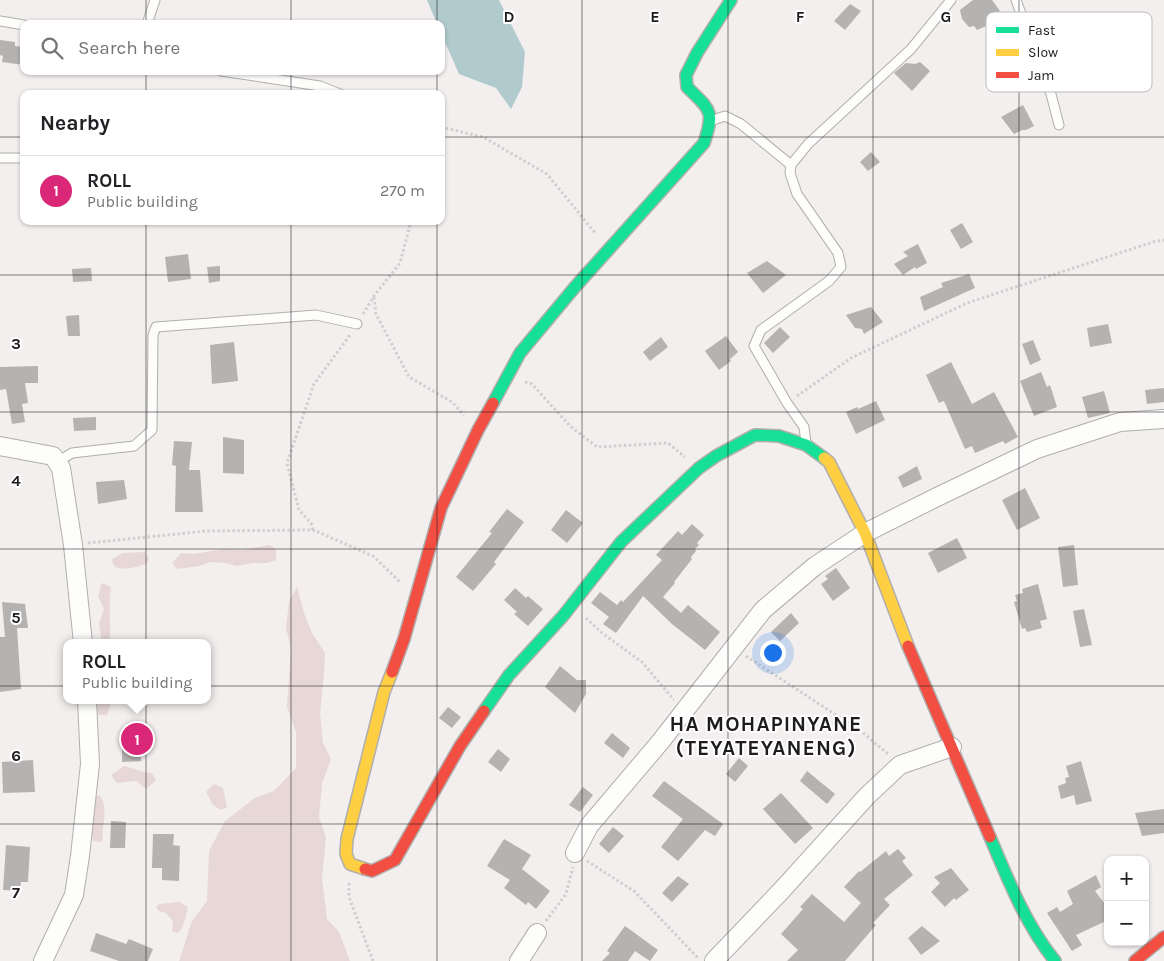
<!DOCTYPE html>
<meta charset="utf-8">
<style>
:root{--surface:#fff;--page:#f2f2f2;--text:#202124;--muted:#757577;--line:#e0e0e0;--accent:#db2777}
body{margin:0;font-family:Karla,sans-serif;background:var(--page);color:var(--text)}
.controls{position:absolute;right:15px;bottom:15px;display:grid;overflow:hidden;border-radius:10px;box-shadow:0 1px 4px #0004}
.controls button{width:45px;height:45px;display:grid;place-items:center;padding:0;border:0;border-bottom:1px solid var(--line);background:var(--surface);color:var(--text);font:25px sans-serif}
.you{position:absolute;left:772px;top:652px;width:18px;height:18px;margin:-12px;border:4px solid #fff;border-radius:50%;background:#1a73e8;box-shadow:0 0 0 8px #1a73e833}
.badge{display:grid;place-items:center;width:32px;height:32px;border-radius:50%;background:var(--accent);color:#fff;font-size:16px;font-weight:700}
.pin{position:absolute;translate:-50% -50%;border:2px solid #fff;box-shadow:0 1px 5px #0006}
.popup{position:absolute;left:63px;top:639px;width:148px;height:65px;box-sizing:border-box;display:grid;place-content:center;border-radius:10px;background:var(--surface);filter:drop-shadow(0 1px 4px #0005);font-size:16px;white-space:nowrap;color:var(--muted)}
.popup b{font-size:19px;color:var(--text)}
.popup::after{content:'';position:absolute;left:50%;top:100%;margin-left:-10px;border:10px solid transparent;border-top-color:var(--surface)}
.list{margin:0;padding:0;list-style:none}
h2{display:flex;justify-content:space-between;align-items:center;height:65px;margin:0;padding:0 20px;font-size:21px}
h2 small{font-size:16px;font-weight:400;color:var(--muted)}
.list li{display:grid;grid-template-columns:32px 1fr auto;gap:15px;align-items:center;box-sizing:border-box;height:70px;padding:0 20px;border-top:1px solid var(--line)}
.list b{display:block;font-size:19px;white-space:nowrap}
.list p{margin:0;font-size:16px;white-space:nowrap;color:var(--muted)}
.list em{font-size:16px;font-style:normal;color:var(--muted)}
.icon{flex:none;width:28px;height:28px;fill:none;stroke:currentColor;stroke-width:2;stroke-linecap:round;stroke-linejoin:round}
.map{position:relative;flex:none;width:1164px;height:961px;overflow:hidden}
.search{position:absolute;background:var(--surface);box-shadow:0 1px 4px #0004;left:20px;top:20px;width:425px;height:55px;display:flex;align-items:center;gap:12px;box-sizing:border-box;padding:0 18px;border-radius:10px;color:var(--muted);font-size:19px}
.panel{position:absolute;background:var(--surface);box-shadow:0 1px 4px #0004;left:20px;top:90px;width:425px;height:135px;border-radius:10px}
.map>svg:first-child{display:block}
.green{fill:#e7d8d7}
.water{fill:#b1cace}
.building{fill:#b5b2b2}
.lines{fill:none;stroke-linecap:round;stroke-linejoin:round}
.lane-casing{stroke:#b1aeae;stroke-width:11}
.street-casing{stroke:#b1aeae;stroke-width:20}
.fast-casing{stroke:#b1aeae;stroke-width:14}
.slow-casing{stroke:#b1aeae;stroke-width:14}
.jam-casing{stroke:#b1aeae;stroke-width:14}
.path{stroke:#d0cfcf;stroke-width:3;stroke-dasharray:2.5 2.5;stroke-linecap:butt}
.lane{stroke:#fdfdfc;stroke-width:9}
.street{stroke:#fdfdfc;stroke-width:18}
.fast{stroke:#16e098;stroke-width:11}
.slow{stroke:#ffcf43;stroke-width:11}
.jam{stroke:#f24e42;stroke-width:11}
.grid{fill:none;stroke:#1f1c1c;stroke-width:1;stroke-opacity:0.55}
.labels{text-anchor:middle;stroke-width:4;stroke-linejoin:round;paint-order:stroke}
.district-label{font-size:21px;font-weight:bold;letter-spacing:1px;fill:#1f1c1c;stroke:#fff}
.key{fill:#fff;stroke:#bcbbbb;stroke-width:1}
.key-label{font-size:14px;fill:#1f1c1c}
.grid-label{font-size:16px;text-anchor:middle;font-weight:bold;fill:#1f1c1c;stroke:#fff;stroke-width:4;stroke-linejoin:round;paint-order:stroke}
</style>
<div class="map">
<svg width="1164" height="961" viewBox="0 0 1164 961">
<rect width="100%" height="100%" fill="#f3efee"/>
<g class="green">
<path d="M 270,545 L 276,550 L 276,560 L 267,563 L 253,563 L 237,566 L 225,563 L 211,562 L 199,566 L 177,569 L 172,563 L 181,553 L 193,554 L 225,549 L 242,550 Z"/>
<path d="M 145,552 L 149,559 L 146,564 C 135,567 126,571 115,567 L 111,560 L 123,553 Z"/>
<path d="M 102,583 L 111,587 C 108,606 112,624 109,643 L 102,643 L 99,624 L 104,609 L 98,596 Z"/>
<path d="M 297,587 L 304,613 L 312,633 L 325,653 L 324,674 L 320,713 L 323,743 L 331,759 L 322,784 L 319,817 L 326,837 L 322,879 L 327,919 L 339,932 L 350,961 L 179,961 L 192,921 L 207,901 L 209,851 L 225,821 L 255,798 L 274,791 L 296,768 L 296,732 L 287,707 L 291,648 L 286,628 L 289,601 Z"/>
<path d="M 98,700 L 112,700 L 107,715 L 99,715 L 95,709 Z"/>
<path d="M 124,766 L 145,772 L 152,773 L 156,780 L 146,789 L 136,781 L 117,783 L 111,775 Z"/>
<path d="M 214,784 L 223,788 L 227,807 L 221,810 L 213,805 L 206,792 Z"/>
<path d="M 99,795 C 110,808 101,824 103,840 L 100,842 L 93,841 L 90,830 L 95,797 Z"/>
<path d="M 179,902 L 188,907 L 183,926 L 178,933 L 172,932 L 173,921 L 166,913 L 159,911 L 156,907 L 159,904 Z"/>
</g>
<path class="water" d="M 427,0 L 499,0 L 525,52 L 522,87 L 511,109 L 496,88 L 459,74 L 441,33 L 441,24 L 437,24 Z"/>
<g class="building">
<path d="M 973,0 L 992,0 L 1000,11 L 991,19 L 991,24 L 977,30 L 974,26 L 969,27 L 962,19 L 960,10 Z"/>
<path d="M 850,4 L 861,11 L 845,30 L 834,21 Z"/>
<path d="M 0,40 L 15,42 L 15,46 L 24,47 L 24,65 L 2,62 L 3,56 L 0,55 Z"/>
<path d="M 920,62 L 930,71 L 912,91 L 894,73 L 906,63 L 915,64 Z"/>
<path d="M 1008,72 L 1014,84 L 994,92 L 988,82 Z"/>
<path d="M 1023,105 L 1034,126 L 1026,130 L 1022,130 L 1014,134 L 1001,117 Z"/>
<path d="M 871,152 L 880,162 L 868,171 L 860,162 Z"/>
<path d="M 962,223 L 973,242 L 961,249 L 950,230 Z"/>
<path d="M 918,244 L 927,263 L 916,269 L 915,267 L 903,275 L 894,264 L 908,256 L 903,252 Z"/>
<path d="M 188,254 L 191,279 L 168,282 L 165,257 Z"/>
<path d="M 767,261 L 786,275 L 763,293 L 747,273 Z"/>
<path d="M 220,266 L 220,281 L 209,283 L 207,267 Z"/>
<path d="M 91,268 L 92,281 L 73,282 L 72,269 Z"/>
<path d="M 969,274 L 975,288 L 924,311 L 920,297 L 943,287 L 941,283 Z"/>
<path d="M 871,307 L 883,322 L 864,334 L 862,329 L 855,328 L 846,315 Z"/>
<path d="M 79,315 L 80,336 L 68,336 L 66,316 Z"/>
<path d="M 1108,324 L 1112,343 L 1090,347 L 1087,328 Z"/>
<path d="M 780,327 L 790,337 L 773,353 L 764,343 Z"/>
<path d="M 726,336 L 738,352 L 730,359 L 731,361 L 719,370 L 705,351 Z"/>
<path d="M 661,337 L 668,347 L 650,361 L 643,352 Z"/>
<path d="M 1033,340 L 1041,360 L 1030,365 L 1022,344 Z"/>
<path d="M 234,342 L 238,381 L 212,384 L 210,345 Z"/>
<path d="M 951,362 L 972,404 L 994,392 L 1018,437 L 1005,444 L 1003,441 L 975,453 L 972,446 L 965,449 L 944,401 L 939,403 L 926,375 Z"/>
<path d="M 38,366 L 38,383 L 25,383 L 28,403 L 22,404 L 25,422 L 12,424 L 6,389 L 0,390 L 0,367 Z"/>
<path d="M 1041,372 L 1047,387 L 1050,385 L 1057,407 L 1034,416 L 1020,381 Z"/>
<path d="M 1164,388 L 1164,402 L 1147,404 L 1145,390 Z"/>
<path d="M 1104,391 L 1110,413 L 1088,418 L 1082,397 Z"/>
<path d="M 876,401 L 885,420 L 856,434 L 846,412 L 857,407 L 858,409 Z"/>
<path d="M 96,417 L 96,430 L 74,431 L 73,418 Z"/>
<path d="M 223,437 L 244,440 L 244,474 L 223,473 Z"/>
<path d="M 174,441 L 192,442 L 189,470 L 200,470 L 203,512 L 175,512 L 176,466 L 172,465 Z"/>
<path d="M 917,466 L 922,479 L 903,488 L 898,477 Z"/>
<path d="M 124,480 L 127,499 L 98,504 L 96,482 Z"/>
<path d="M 1025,488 L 1040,518 L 1017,530 L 1002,500 Z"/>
<path d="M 507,509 L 524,522 L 494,562 L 496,564 L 473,591 L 456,577 L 492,533 L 489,532 Z"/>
<path d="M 566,510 L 583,523 L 567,543 L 551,530 Z"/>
<path d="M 692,524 L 704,535 L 697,543 L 699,545 L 695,549 L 696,551 L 691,557 L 692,559 L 674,582 L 675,583 L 663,597 L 681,613 L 688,605 L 720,632 L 705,650 L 672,624 L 643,596 L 616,633 L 603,624 L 609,617 L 591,603 L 600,592 L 617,605 L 621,600 L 623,602 L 662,560 L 656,555 L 678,531 L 682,535 Z"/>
<path d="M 957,538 L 967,558 L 938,573 L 928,553 Z"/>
<path d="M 1074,545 L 1078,585 L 1063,587 L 1058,547 Z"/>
<path d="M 836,568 L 850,588 L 833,601 L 821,584 L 828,579 L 825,576 Z"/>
<path d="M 1038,584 L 1047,619 L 1040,621 L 1042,628 L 1027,632 L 1025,628 L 1022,629 L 1014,602 L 1017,601 L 1015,595 L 1023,593 L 1022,589 Z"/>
<path d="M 515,588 L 526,598 L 528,596 L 543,609 L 528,626 L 514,614 L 517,612 L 504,600 Z"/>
<path d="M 2,602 L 25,604 L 28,628 L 17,628 L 21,689 L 0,692 L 0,637 L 5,637 Z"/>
<path d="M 1084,609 L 1092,645 L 1080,647 L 1073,611 Z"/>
<path d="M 791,613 L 799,623 L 780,641 L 771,632 Z"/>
<path d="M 560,666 L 577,680 L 586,680 L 586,694 L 575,713 L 545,687 Z"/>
<path d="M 448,707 L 461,717 L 452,728 L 439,718 Z"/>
<path d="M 612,733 L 630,748 L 623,758 L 604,743 Z"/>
<path d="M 122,741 L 141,741 L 141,761 L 122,762 Z"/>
<path d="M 498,749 L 510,759 L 501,772 L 488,762 Z"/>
<path d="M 739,758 L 748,766 L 735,782 L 726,774 Z"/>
<path d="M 33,760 L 35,792 L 3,793 L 2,762 Z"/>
<path d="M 1081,761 L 1092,801 L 1076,805 L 1074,795 L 1061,799 L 1058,786 L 1066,783 L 1065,778 L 1069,777 L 1066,766 Z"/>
<path d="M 807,771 L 835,794 L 827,804 L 800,781 Z"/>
<path d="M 664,781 L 723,824 L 715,836 L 705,830 L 678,861 L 661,847 L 683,819 L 652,796 Z"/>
<path d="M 583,787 L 593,795 L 580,812 L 569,805 Z"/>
<path d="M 781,793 L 813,828 L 795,844 L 763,809 Z"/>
<path d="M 1164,809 L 1164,833 L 1142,836 L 1135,813 Z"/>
<path d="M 111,821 L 126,822 L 125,848 L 110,848 Z"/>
<path d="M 613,827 L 624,836 L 609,853 L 599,844 Z"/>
<path d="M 153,834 L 174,834 L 173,845 L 180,846 L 179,881 L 162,880 L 162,868 L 152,868 Z"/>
<path d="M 504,839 L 531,855 L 522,869 L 550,891 L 536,909 L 528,902 L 526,905 L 504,888 L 510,880 L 487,866 Z"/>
<path d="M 6,845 L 30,847 L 28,882 L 21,882 L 20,891 L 3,890 Z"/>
<path d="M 898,849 L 906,858 L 902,861 L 913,875 L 884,899 L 890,905 L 873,923 L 876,925 L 845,961 L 787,961 L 798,950 L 781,934 L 803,909 L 800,907 L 812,894 L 844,922 L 861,903 L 844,887 L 859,871 L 860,872 L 886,851 L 889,856 Z"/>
<path d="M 951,868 L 969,890 L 956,900 L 954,898 L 945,907 L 931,892 L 940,883 L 934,877 Z"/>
<path d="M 1096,875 L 1101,887 L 1095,891 L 1108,908 L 1108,920 L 1076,935 L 1082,945 L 1072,951 L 1047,913 L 1057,907 L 1060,912 L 1073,904 L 1067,891 Z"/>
<path d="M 678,876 L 689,884 L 672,902 L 662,893 Z"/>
<path d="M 625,926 L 658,950 L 650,961 L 635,951 L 628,961 L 602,961 L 610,953 L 607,951 Z"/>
<path d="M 922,926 L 940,941 L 921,955 L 908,938 Z"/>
<path d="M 96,933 L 126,944 L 129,939 L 153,949 L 148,961 L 119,961 L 90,951 Z"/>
</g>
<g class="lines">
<g class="lane-casing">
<g id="lane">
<path d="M 1016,0 L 1051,94 L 1059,125"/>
<path d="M 0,21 L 24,25"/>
<path d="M 147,24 L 155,0"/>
<path d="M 221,71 L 320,86 L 340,94"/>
<path d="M 713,120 L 725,116 L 741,124 L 791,165"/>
<path d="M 0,158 L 24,158"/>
<path d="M 806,443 L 804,427 L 787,403 L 754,346 L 761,330 L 829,281 L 841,267 L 838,253 L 797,194 L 790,173 L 791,165 L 808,144 L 911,49 L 951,0"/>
<path d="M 57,462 L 72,453 L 134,446 L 152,430 L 153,335 L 156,327 L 316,315 L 357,324"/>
</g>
</g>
<g class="street-casing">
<g id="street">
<path d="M 0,446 L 53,456 L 61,468 L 73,545 L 83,643"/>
<path d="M 575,853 L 589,826 L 661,741 L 763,610 L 815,566 L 865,533 L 937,497 L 1037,449 L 1120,422 L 1164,419"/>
<path d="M 43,961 L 74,895 L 80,856 L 90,764 L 87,700"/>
<path d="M 519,961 L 537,933"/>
<path d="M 714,961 L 781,891 L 867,796 L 900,765 L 952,747"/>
</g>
</g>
<g class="fast-casing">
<g id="fast">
<path d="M 493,403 L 520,353 L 575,287 L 704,143 C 715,110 710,110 687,87 L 686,75 L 697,53 L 731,0"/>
<path d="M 484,711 L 509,675 L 563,616 L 621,542 L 699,468 L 716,456 L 755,435 L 779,436 L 806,445 L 824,458"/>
<path d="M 990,837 C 1008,880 1026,925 1055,961"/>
</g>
</g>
<g class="slow-casing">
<g id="slow">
<path d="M 824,458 L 829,462 L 865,533 L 908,646"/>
<path d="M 365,869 L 350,864 L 346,854 L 347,839 L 384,692 L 392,672"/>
</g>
</g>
<g class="jam-casing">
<g id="jam">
<path d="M 908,646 L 990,837"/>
<path d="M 392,672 L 404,639 L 441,508 L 478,430 L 493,403"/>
<path d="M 365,869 L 372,871 L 395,860 L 460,746 L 484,711"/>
<path d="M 1135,961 L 1164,937"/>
</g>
</g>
<g class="path">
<path d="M 441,127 L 483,137 L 547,174 L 596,234"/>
<path d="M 374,297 L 376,314 L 409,377 L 452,402 L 464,415"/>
<path d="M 363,314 L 374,296 L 400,263 L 411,221"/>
<path d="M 525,382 L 532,384 L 570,426 L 597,447 L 668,443 L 685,457"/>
<path d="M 797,396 L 851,358 L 967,303 L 1153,242 L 1164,240"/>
<path d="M 313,530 L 311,523 L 299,510 L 287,463 L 314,384 L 350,335"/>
<path d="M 88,543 L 206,531 L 313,530 L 373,556 L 400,582"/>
<path d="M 586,618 L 602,633 L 642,662 L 674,700"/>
<path d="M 746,656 L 862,732 L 888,754"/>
<path d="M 587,861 L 634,891 L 698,958"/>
<path d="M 349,883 L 349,897 L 373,961"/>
<path d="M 546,921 L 566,894 L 573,867"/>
</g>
<use href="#lane" class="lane"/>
<use href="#street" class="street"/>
<use href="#fast" class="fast"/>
<use href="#slow" class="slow"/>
<use href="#jam" class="jam"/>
</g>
<path class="grid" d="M 146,0 L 146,24M 291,0 L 291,24M 437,0 L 437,24M 582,0 L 582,961M 728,0 L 728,961M 873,0 L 873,961M 1019,0 L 1019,961M 146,71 L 146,94M 291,71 L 291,94M 437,71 L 437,94M 0,137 L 24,137M 441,137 L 1164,137M 146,221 L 146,961M 291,221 L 291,961M 437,221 L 437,961M 0,275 L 1164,275M 0,412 L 1164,412M 0,549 L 1164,549M 0,686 L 1164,686M 0,824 L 1164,824"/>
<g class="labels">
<g class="district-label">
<text x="766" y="731">HA MOHAPINYANE<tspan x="766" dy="24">(TEYATEYANENG)</tspan></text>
</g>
</g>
<rect x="986" y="12" width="166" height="80" rx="8" class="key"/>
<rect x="996" y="27" width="23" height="6" fill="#16e098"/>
<rect x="996" y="49" width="23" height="7" fill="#ffcf43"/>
<rect x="996" y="72" width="23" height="6" fill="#f24e42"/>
<g class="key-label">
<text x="1028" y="35">Fast</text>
<text x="1028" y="57">Slow</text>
<text x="1028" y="80">Jam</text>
</g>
<g class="grid-label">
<text x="509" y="22">D</text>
<text x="655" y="22">E</text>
<text x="800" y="22">F</text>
<text x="946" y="22">G</text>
<text x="16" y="349">3</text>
<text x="16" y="486">4</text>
<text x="16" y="623">5</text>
<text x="16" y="761">6</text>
<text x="16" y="898">7</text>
</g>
</svg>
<div class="controls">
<button>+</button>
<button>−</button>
</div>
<div class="you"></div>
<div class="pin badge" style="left:137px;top:739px">1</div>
<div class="popup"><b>ROLL</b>Public building</div>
<div class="search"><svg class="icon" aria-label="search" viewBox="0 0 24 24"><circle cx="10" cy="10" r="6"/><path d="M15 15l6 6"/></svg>Search here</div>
<section class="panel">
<h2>Nearby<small></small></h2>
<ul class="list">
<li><span class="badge">1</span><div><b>ROLL</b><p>Public building</p></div><em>270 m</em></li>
</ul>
</section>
</div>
